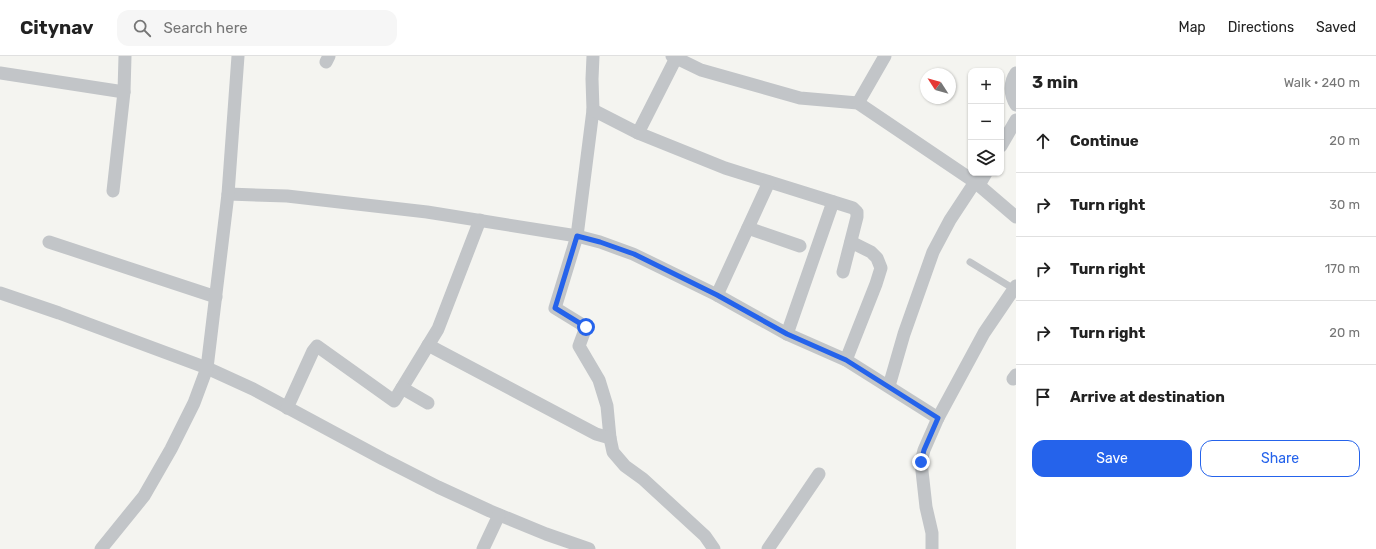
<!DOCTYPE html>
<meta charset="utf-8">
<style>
:root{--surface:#fff;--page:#f6f6f6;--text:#222;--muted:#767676;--line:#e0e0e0;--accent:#2563eb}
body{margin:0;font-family:Rubik,sans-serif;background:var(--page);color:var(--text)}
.controls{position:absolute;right:12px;top:12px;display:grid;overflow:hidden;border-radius:8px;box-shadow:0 1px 3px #0004}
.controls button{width:36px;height:36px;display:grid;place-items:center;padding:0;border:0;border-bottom:1px solid var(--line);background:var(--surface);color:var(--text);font:20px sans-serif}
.compass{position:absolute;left:920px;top:12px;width:36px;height:36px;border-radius:50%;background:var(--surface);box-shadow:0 1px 3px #0004;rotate:306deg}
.stop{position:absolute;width:12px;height:12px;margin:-9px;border:3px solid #2563eb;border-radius:50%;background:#fff}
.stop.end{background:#2563eb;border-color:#fff;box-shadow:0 1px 4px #0008}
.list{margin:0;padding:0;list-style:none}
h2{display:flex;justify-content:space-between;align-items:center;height:52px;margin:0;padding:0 16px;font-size:17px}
h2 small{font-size:13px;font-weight:400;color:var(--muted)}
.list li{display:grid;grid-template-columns:26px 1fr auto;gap:12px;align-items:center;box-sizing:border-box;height:64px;padding:0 16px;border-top:1px solid var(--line)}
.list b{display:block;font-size:15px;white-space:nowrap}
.list em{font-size:13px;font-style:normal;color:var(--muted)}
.actions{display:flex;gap:8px;padding:12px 16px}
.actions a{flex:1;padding:9px 0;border:1px solid var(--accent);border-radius:12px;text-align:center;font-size:14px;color:var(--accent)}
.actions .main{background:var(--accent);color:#fff}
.icon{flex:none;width:22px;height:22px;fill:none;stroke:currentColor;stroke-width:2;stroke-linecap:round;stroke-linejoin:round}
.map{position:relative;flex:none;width:1016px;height:493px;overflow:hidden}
header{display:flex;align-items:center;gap:24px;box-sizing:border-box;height:56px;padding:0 20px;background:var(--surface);border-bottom:1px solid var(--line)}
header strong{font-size:19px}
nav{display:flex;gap:22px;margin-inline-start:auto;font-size:14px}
.search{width:280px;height:36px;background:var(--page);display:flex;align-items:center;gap:10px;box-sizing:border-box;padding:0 14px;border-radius:12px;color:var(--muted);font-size:15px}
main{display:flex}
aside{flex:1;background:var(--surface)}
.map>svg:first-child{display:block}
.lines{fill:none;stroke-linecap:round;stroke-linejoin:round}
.lane{stroke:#c2c5c8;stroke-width:7}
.street{stroke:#c2c5c8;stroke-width:13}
.route{stroke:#2563eb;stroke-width:5}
</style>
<header>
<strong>Citynav</strong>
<div class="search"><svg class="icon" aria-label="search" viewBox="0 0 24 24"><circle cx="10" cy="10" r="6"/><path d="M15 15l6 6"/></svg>Search here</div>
<nav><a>Map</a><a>Directions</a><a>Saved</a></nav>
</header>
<main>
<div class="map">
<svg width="1016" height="493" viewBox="0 0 1016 493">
<rect width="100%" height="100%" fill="#f4f4f0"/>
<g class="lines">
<path class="lane" d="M 970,206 L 1014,233"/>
<g class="street">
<path d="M 593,0 L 592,23 L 593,54 L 577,180 L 555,252 L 586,271 L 579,290 L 599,324 L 607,350 L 610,382 L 613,396 L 625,410 L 643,423 L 705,480 L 714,493"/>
<path d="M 672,0 L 701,14 L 800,42 L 858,47 L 975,126 L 1016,161"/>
<path d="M 326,6 L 329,0"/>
<path d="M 0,17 L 124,36"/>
<path d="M 1016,17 C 1009,27 1010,39 1016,49"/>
<path d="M 858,47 L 885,0"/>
<path d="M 593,54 L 638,77 L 677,0"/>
<path d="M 638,77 L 725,112 L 853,152 L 857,156 L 857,161 L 843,216"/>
<path d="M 1001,90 L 1016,64"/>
<path d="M 979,129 L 986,117"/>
<path d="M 113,135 L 124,36 L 125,0"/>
<path d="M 228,138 L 287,140 L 427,156 L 577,180 L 600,186 L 633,198 L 717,239 L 787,278 L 846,304 L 938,362"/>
<path d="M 748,172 L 800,190"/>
<path d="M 49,186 L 216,241"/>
<path d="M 0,237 L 59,257 L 207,312 L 253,333 L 383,403 L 438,431 L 490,455 L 546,478 L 589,493"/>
<path d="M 717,239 L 769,126"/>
<path d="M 787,278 L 833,146"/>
<path d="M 428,289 L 596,378 L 610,382"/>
<path d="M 846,304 L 876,228 L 881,212 L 877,202 L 871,196 L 851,186"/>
<path d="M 1013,323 L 1016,319"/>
<path d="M 889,330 L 904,278 L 933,196 L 950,164 L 975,126"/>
<path d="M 402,332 L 438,273 L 480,164"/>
<path d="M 287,352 L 313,295 L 317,290 L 394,345 L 402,332 L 428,347"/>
<path d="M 101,493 L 144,440 L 171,393 L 194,347 L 207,312 L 228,138 L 238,0"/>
<path d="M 483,493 L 499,459"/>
<path d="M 768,493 L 819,418"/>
<path d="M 932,493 L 932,477 L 926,451 L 921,406 L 924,394 L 938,362 L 984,277 L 1016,230"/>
</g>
</g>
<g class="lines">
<path class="route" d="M 586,271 L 555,252 L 577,180 L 600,186 L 634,198 L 717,239 L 787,278 L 846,304 L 938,362 L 924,394 L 921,406"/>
</g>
</svg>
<div class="controls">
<button>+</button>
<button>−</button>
<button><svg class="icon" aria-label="layers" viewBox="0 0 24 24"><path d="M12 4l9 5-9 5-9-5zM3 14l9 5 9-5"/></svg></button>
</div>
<svg class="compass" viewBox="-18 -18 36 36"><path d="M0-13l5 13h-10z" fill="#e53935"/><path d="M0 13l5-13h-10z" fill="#767676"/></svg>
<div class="stop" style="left:586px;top:271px"></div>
<div class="stop end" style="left:921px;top:406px"></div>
</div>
<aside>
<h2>3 min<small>Walk · 240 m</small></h2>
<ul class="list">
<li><svg class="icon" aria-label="ahead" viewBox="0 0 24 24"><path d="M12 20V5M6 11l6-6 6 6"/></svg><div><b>Continue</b></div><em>20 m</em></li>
<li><svg class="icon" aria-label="right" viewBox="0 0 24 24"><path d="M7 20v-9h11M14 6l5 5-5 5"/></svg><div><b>Turn right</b></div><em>30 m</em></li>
<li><svg class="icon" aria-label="right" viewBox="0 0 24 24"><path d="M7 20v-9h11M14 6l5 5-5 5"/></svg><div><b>Turn right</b></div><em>170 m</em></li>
<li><svg class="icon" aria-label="right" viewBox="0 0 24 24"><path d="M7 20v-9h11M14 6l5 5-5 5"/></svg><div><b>Turn right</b></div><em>20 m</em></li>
<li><svg class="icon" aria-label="arrive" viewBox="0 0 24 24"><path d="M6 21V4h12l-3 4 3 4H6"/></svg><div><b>Arrive at destination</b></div></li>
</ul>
<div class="actions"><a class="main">Save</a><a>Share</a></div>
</aside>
</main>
